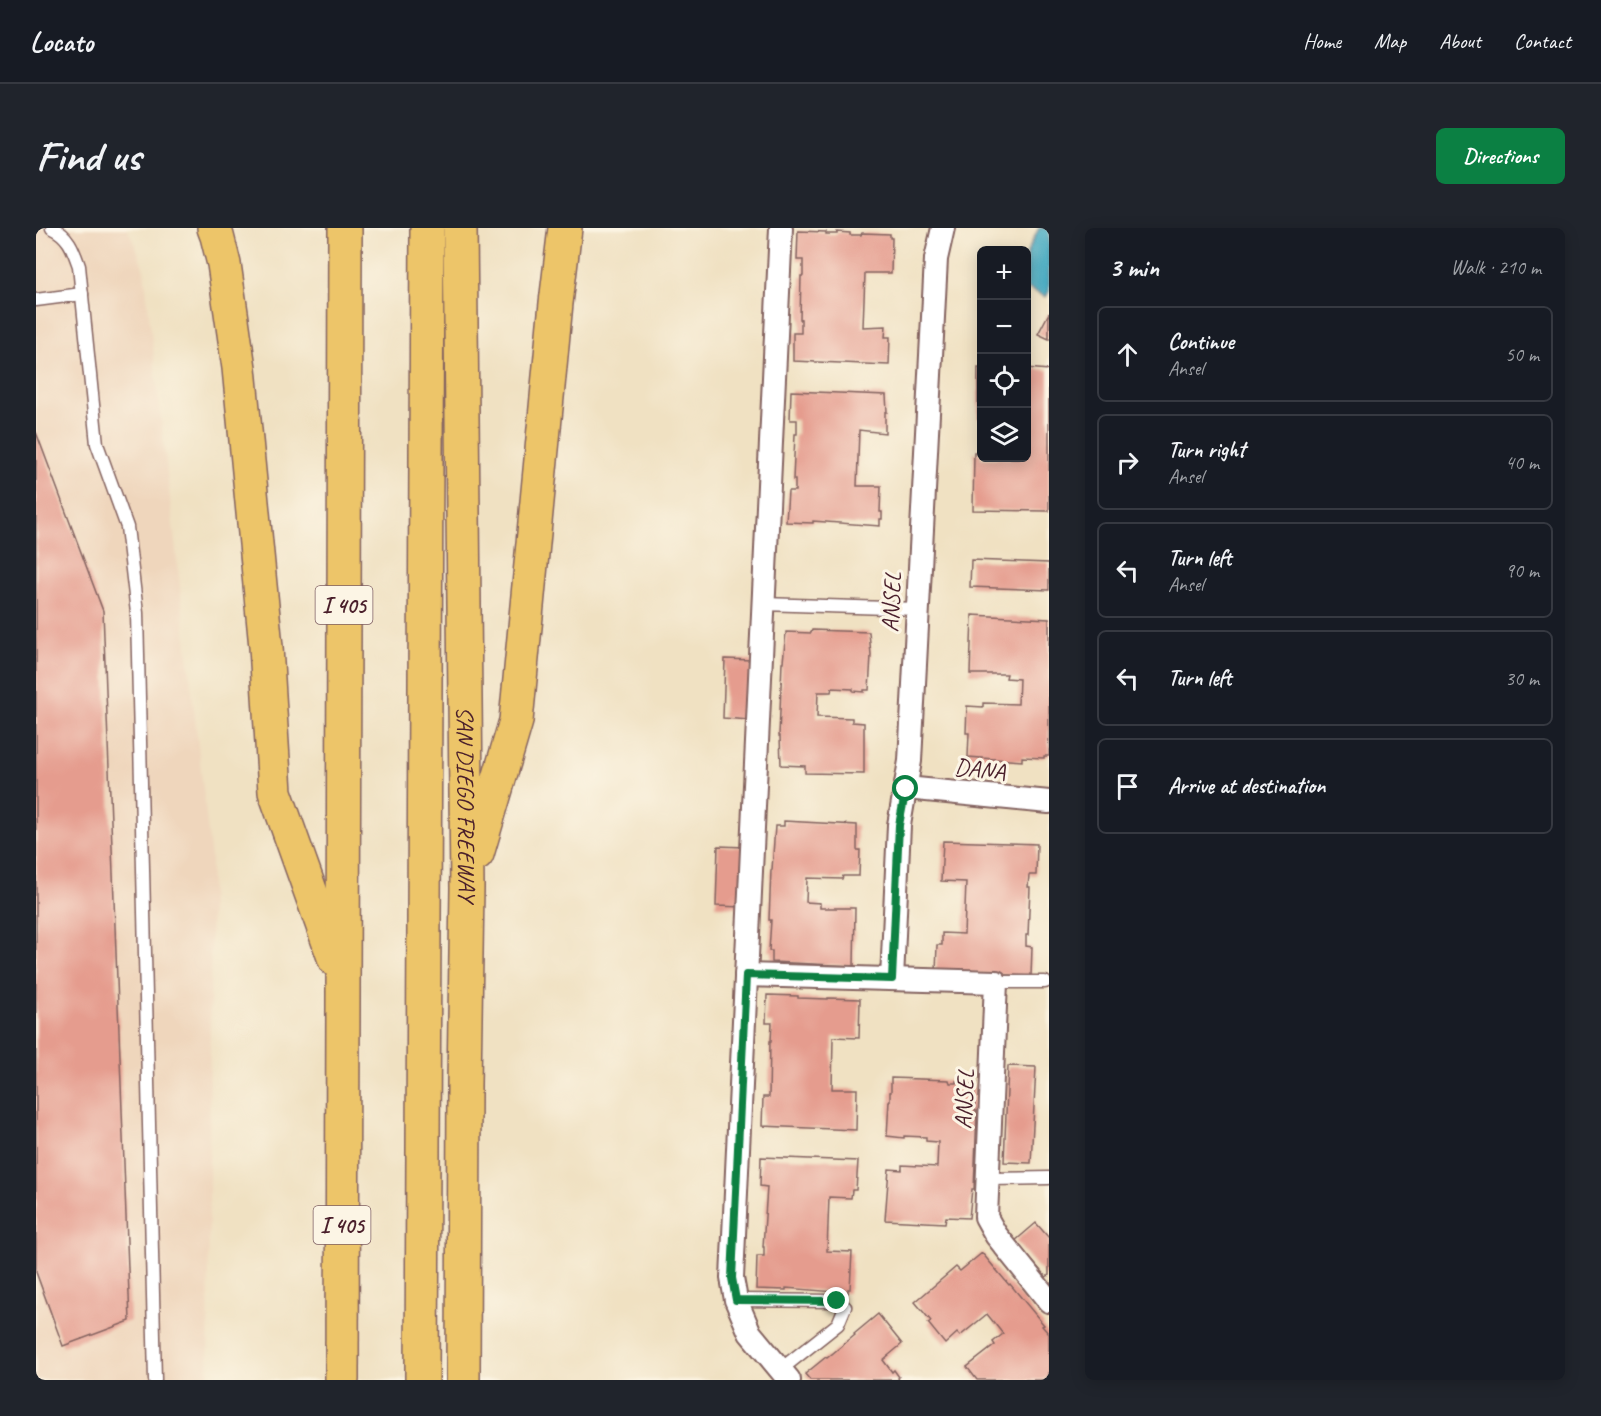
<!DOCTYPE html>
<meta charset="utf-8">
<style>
:root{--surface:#171b24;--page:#20242c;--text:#f1f3f6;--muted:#9ea1a6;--line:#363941;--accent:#0b8043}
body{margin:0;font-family:Caveat,sans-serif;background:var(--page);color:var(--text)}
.controls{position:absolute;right:18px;top:18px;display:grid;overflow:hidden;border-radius:9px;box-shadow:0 3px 15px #0003}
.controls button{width:54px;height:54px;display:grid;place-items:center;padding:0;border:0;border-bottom:2px solid var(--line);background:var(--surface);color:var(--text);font:30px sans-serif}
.stop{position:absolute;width:18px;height:18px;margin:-14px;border:4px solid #0b8043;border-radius:50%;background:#fff}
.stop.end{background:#0b8043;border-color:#fff;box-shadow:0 2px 6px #0008}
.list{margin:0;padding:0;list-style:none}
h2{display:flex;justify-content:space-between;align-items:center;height:78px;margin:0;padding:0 24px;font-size:26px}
h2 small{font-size:20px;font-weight:400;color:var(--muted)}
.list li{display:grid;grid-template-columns:39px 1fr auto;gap:18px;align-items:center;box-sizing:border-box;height:96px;margin:0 12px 12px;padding:0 12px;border:2px solid var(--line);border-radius:9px}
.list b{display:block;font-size:22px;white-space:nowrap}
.list p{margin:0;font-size:20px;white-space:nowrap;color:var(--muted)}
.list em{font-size:20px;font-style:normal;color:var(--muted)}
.icon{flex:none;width:33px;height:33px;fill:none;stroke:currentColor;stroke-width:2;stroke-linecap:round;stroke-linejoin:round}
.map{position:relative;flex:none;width:1013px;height:1152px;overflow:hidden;border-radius:9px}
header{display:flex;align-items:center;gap:36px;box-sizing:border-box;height:84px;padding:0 30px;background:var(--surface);border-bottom:2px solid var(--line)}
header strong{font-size:28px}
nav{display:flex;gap:33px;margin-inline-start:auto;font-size:21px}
.intro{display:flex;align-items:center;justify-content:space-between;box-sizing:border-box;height:144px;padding:0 36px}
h1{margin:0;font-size:42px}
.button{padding:15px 27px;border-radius:9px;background:var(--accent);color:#fff;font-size:21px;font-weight:700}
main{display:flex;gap:36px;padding:0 36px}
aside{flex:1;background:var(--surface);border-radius:9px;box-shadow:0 3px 15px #0003}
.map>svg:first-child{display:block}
.built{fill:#efd6bc}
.water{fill:#42a9c1;stroke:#466476;stroke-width:1.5}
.building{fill:#e59c8e}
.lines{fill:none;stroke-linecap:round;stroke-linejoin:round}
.lane-casing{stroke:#846360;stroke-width:15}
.street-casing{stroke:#846360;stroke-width:26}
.highway-casing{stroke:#846360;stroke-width:36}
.lane{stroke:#fff;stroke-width:12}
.street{stroke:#fff;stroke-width:22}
.highway{stroke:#edc569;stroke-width:33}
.route{stroke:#0b8043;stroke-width:8}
.labels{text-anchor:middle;stroke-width:6;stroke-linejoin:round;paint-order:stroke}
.shield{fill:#fcf5e5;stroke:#7f5f63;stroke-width:1.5}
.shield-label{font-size:22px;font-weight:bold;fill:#4a1f2b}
.street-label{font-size:24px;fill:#4a1f2b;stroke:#fcf5e5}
</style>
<header>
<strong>Locato</strong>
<nav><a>Home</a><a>Map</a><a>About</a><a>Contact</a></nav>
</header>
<div class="intro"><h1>Find us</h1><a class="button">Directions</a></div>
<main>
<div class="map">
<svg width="1013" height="1152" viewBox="0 0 1013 1152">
<rect width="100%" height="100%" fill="#fcf5e5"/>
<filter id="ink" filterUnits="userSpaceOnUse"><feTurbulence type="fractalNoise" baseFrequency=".0167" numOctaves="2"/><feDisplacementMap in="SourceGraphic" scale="12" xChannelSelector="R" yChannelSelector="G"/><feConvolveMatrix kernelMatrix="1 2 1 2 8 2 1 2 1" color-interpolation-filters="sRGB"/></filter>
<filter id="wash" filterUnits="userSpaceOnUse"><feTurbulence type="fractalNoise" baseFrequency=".008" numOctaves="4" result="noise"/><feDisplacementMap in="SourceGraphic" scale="24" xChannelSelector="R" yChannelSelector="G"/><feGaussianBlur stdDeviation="1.35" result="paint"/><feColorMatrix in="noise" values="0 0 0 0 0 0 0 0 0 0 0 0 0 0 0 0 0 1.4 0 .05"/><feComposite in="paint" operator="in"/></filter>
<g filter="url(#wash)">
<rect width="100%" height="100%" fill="#f0e1c2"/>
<path class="built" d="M 0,0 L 91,0 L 100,19 L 108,42 L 175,631 L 172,1152 L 0,1152 Z"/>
<path class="water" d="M 1003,0 L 1013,0 L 1013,63 L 1010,69 L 991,60 L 991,25 Z"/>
<g id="blocks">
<g class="building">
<path d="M 762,3 L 790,4 L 790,6 L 801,6 L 801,4 L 814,5 L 814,7 L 825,7 L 826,5 L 854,6 L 854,10 L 856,10 L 855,45 L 829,45 L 827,99 L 850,98 L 849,109 L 854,109 L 853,137 L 757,133 L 757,105 L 765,105 L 765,91 L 764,91 L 765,48 L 767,48 L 767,32 L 761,32 Z"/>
<path d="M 1013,85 L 1013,111 L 1002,106 Z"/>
<rect x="942" y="140" width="3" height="51"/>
<path d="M 990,140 L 1013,142 L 1013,283 L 937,282 L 938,225 L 945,225 L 945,230 L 990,230 Z"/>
<path d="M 755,163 L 850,167 L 851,184 L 849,184 L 849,205 L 823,202 L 821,258 L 845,258 L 844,284 L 846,284 L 846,291 L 844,291 L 844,298 L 777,293 L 777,295 L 750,294 L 752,263 L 759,263 L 759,252 L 757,252 L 759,206 L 761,206 L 761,192 L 754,192 Z"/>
<path d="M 0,204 L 67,383 L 94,1093 L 27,1118 L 0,1044 Z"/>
<path d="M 935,332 L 1013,335 L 1013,362 L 934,359 Z"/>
<path d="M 936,387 L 1013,391 L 1013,528 L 1008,528 L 1008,530 L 986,529 L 986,533 L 932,529 L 933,505 L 930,505 L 931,478 L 947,479 L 947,475 L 982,476 L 983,451 L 970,450 L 971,446 L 934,446 Z"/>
<path d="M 776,402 L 833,404 L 835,427 L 833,462 L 828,462 L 828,464 L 817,463 L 817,461 L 796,460 L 795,464 L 782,464 L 781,489 L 816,490 L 816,494 L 828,495 L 828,546 L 769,545 L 769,538 L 745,537 L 744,508 L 743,508 L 746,434 L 747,434 L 750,404 L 775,405 Z"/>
<path d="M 689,431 L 716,432 L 714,492 L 687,490 Z"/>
<path d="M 748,593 L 821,597 L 821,622 L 824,622 L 823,648 L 807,648 L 806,651 L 771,650 L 770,674 L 784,675 L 784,680 L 819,680 L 818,738 L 736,734 L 736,723 L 733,723 L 735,692 L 733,692 L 735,642 L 736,642 L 739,598 L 748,598 Z"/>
<path d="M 907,613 L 1001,616 L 1000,647 L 993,647 L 992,659 L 994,659 L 992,707 L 990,707 L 990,718 L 996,719 L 995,748 L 900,744 L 901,717 L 906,717 L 906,705 L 928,706 L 930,654 L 905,653 Z"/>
<path d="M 682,618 L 709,619 L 707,679 L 680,678 Z"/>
<path d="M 731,767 L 762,768 L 762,770 L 792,771 L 792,770 L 824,771 L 823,810 L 797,809 L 796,861 L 821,861 L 820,902 L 726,898 L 727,869 L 733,869 L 734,813 L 735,813 L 736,795 L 730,795 Z"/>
<path d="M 972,838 L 1000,839 L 995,935 L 968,934 Z"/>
<path d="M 855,850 L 913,852 L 914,855 L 920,855 L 920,853 L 926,853 L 926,856 L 938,856 L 939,883 L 941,883 L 938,961 L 936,961 L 933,990 L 910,989 L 909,995 L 849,992 L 853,941 L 866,942 L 866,937 L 901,939 L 902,914 L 890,913 L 890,909 L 868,908 L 868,910 L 851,908 L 853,873 L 854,873 L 854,864 L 855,864 Z"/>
<path d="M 725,929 L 822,933 L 820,962 L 816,962 L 815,970 L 793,969 L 791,1023 L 816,1024 L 814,1061 L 812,1061 L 812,1065 L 750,1060 L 750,1062 L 720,1061 L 721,1028 L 728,1028 L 728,1019 L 727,1019 L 731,959 L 724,958 Z"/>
<path d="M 1000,995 L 1013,1010 L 1013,1047 L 1010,1049 L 979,1013 Z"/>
<path d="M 946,1025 L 973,1057 L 974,1056 L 1008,1097 L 1006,1098 L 1013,1106 L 1013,1147 L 1007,1152 L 941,1152 L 931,1139 L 959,1117 L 957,1114 L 967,1106 L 951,1086 L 924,1108 L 921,1105 L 909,1116 L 892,1095 L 895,1093 L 879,1074 L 920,1039 L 924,1043 Z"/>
<path d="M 842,1086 L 866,1116 L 847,1132 L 856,1144 L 858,1142 L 863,1149 L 862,1150 L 863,1152 L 774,1152 L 769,1146 L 790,1129 L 791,1130 L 819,1107 L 818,1106 Z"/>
</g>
</g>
</g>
<g filter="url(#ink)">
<use href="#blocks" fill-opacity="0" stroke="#846360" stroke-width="1.5"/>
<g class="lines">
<g class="lane-casing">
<g id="lane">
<path d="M 16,0 C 33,8 37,21 43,38 L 61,216 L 91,299 L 101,385 L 119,1152"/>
<path d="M 0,72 L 46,66"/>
<path d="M 727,376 L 882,381"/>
<path d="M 960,754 L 1009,754"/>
<path d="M 951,951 L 1013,950"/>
<path d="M 700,1072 L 801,1073 L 809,1079 L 802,1096 L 744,1142"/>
</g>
</g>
<g class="street-casing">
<g id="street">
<path d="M 745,0 L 696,1050 L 700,1072 L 714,1105 L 753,1152"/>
<path d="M 870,560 L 1013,574"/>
<path d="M 710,747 L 960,754 L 950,989 L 960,1007 L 1013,1073"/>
<path d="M 856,751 L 863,597 L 874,533 L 900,31 L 907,0"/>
</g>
</g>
<g class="highway-casing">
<g id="highway">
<path d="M 178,0 L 181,8 L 188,36 L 203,140 L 230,419 L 239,564 L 299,732"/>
<path id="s1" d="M 424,0 L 431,660 L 428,856 L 427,1152"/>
<path d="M 441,626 L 480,493 L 520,75 L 529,0"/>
<path d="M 306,1152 L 309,0"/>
<path d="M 386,1152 L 391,0"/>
</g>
</g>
<use href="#lane" class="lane"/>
<use href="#street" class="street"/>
<use href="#highway" class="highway"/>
</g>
</g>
<g class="lines" filter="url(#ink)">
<path class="route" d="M 801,1073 L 700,1072 L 696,1050 L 710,747 L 856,751 L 863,597 L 870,561"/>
</g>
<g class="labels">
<g class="shield">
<rect x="279.5" y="358" width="57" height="38" rx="4.5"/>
<rect x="277.5" y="978" width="57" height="38" rx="4.5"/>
</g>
<g class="shield-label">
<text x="308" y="385">I 405</text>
<text x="306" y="1005">I 405</text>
</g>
<g class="street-label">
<text transform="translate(855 374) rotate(-87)" y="8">ANSEL</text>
<text transform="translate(944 541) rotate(6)" y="8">DANA</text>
<text dy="8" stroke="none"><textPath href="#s1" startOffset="576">SAN DIEGO FREEWAY</textPath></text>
<text transform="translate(928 871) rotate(-87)" y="8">ANSEL</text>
</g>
</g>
</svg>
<div class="controls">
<button>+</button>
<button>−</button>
<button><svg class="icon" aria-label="locate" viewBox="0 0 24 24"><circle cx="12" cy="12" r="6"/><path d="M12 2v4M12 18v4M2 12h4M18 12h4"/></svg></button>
<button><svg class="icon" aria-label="layers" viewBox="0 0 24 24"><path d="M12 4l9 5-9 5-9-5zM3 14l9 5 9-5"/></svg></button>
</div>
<div class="stop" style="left:870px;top:561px"></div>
<div class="stop end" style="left:801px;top:1073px"></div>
</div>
<aside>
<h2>3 min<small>Walk · 210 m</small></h2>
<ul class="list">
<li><svg class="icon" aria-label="ahead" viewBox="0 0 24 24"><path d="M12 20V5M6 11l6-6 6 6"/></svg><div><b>Continue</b><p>Ansel</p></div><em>50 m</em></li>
<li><svg class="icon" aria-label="right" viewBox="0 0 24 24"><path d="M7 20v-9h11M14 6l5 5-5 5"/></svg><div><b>Turn right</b><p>Ansel</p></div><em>40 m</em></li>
<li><svg class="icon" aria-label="left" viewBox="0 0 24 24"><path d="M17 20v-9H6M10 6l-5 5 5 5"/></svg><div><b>Turn left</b><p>Ansel</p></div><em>90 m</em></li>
<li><svg class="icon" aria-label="left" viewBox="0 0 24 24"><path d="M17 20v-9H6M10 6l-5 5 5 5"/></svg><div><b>Turn left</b></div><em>30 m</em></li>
<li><svg class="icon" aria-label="arrive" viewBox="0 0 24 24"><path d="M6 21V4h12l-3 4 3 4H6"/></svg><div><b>Arrive at destination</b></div></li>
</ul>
</aside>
</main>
